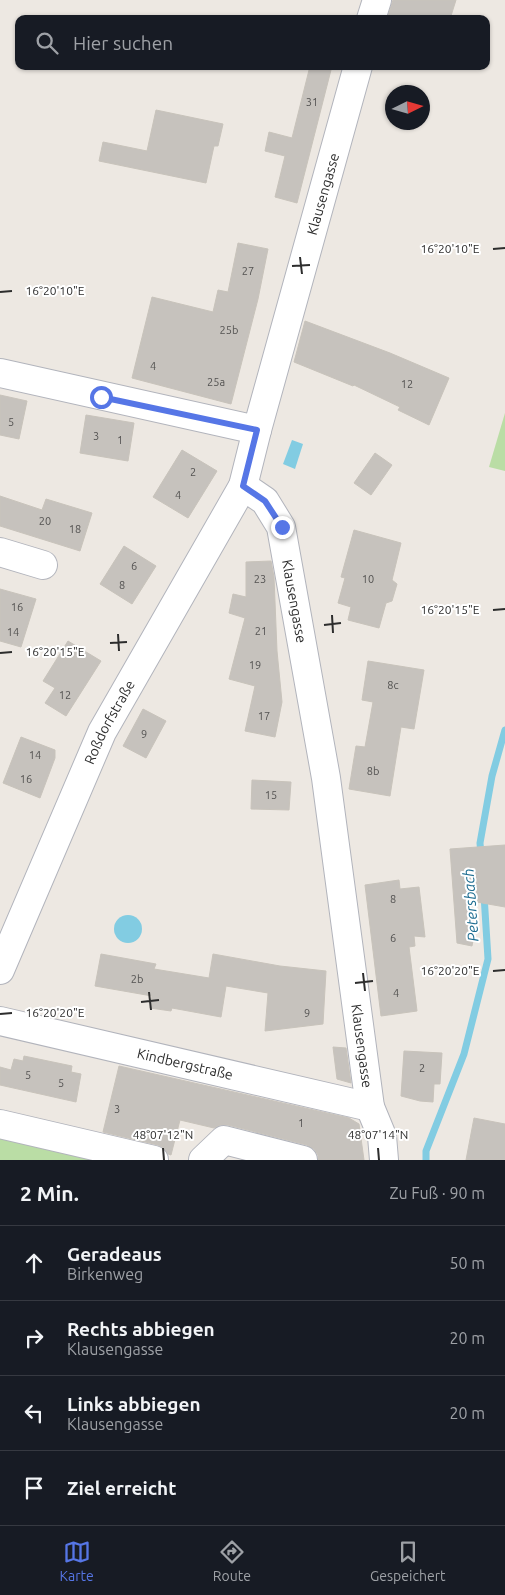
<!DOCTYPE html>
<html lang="de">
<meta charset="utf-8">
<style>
:root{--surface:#171b24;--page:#242831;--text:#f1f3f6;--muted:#9ea1a6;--line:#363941;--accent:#5676e6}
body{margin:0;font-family:Ubuntu,sans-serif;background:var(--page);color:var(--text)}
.compass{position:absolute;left:385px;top:85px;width:45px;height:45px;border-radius:50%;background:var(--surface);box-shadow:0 1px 4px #0004;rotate:85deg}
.stop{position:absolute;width:15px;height:15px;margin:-11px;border:4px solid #5676e6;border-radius:50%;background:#fff}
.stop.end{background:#5676e6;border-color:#fff;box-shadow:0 1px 5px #0008}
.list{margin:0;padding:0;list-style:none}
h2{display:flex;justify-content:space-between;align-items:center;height:65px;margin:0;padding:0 20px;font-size:21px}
h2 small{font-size:16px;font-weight:400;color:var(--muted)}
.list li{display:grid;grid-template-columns:32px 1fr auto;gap:15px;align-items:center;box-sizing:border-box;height:75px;padding:0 20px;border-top:1px solid var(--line)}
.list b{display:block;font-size:19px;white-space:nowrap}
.list p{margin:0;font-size:16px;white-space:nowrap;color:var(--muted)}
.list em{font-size:16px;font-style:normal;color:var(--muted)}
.icon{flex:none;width:28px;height:28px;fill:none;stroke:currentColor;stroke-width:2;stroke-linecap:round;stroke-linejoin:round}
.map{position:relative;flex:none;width:505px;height:1160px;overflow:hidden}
.search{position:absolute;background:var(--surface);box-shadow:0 1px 4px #0004;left:15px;right:15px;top:15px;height:55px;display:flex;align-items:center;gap:12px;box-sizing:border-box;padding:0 18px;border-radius:10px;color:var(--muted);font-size:19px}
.sheet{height:365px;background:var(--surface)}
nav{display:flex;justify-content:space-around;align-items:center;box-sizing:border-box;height:70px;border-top:1px solid var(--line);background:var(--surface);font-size:14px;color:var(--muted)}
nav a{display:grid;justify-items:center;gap:2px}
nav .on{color:var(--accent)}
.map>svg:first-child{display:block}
.green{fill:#badda5}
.water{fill:#82cce2}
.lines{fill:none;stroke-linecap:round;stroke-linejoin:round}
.stream{stroke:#82cce2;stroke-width:7}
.building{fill:#c6c2bd;stroke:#c8c3bb}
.minor-casing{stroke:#b2b4bc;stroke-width:30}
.minor{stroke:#fff;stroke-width:28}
.route{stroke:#5676e6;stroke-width:6}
.ticks{fill:none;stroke:#2d2d2d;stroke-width:2}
.labels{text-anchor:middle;stroke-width:4;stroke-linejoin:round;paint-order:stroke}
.number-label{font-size:11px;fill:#535251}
.street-label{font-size:14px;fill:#2d2d2d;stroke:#fff}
.water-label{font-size:15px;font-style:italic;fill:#1e6d91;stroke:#fff}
.ticks-label{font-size:12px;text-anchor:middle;fill:#2d2d2d;stroke:#fff;stroke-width:4;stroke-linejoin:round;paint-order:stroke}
</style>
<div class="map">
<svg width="505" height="1160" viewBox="0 0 505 1160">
<rect width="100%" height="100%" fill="#ede8e2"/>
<g class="green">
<path d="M 505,413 L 505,471 L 489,467 Z"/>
<path d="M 0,1136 L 98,1160 L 0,1160 Z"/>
</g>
<g class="water">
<path d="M 292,440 L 303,444 L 295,469 L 283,464 Z"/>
<circle cx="128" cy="929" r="14"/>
</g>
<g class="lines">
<g class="stream">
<path d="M 481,855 L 480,843 L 492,776 L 505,730"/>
<path d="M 426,1160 L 426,1151 L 464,1054 L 488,959 L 484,895"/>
</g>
</g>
<g class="building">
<path d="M 393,0 L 456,0 L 450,19 L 387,19 Z"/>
<path d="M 310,66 L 332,66 L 297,203 L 275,197 L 285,156 L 265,151 L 269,132 L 292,138 Z"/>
<path d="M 156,110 L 223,124 L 218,146 L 214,146 L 206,183 L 99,161 L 103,142 L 147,151 Z"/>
<path d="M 238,243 L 268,249 L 258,299 L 231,404 L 132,378 L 152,297 L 213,312 L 218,290 L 228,292 Z"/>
<path d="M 305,321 L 390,353 L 449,378 L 429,425 L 398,410 L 400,407 L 354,385 L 353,386 L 294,362 Z"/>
<path d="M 0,395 L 27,401 L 19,439 L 0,435 Z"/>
<path d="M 86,415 L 134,423 L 128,461 L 80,453 Z"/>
<path d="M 182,450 L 217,471 L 188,518 L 153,497 Z"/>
<path d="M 375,453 L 392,465 L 371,495 L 354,483 Z"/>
<path d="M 0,496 L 42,510 L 46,499 L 92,513 L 80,551 L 0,526 Z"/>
<path d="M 354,530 L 401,543 L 392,580 L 397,584 L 392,601 L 386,603 L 379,628 L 348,620 L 351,607 L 338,603 L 345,578 L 341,577 Z"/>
<path d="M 124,546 L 156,566 L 132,604 L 100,584 Z"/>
<path d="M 271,561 L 274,577 L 277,651 L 282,702 L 275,737 L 245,731 L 255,686 L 229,679 L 245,618 L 229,613 L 233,594 L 246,597 L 246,562 Z"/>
<path d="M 0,589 L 36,599 L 21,647 L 0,641 Z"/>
<path d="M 68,641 L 101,661 L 66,716 L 45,703 L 55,688 L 43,681 Z"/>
<path d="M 368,661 L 424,670 L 414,729 L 401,727 L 390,796 L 349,789 L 356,746 L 365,747 L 373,702 L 362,700 Z"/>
<path d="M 143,709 L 166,721 L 146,758 L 123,746 Z"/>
<path d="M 21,737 L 55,750 L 55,758 L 40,798 L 3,783 Z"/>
<path d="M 252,780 L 291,782 L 289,810 L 251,809 Z"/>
<path d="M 505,845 L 505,907 L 471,901 L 475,930 L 472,946 L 457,943 L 450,849 Z"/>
<path d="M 399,880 L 400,889 L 419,887 L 425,937 L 414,936 L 415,946 L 409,947 L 417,1011 L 381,1016 L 365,885 Z"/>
<path d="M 101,954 L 156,964 L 154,969 L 209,978 L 213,954 L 280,966 L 326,971 L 323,1024 L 265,1031 L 268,993 L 226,986 L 221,1017 L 172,1008 L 171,1011 L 150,1008 L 152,996 L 95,986 Z"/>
<path d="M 333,1047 L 346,1048 L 351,1083 L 337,1079 Z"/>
<path d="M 404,1051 L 442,1053 L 440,1084 L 434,1084 L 433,1102 L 420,1101 L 401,1096 Z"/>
<path d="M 24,1056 L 72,1066 L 71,1072 L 81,1074 L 76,1102 L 0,1085 L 0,1067 L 11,1070 L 14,1059 L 23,1061 Z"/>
<path d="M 119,1066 L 349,1118 L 359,1124 L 364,1160 L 318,1160 L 318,1155 L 314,1149 L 307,1145 L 228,1125 L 220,1125 L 214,1128 L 180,1120 L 171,1155 L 168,1154 L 164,1148 L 158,1145 L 103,1132 Z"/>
<path d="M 474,1118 L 505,1124 L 505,1160 L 466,1160 Z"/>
</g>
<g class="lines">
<g class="minor-casing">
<g id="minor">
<path d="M 371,19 L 377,0"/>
<path id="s1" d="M 358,66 L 257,430 L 243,486 L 265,501 L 281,527 L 326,778 L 370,1107 L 382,1136 L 384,1160"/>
<path d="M 0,373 L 257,430"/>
<path d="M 0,552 L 43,565"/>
<path id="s2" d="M 0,970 L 102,732 L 243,486"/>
<path id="s3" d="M 0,1021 L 370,1107"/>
<path d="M 0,1124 L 154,1160"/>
<path d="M 203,1160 L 224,1140 L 303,1160"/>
</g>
</g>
<use href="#minor" class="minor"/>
</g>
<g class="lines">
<path class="route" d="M 101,397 L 257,430 L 243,486 L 265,501 L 282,527"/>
</g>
<path class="ticks" d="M 493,249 L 505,248M 300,257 L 302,274M 292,266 L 310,265M 0,292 L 12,291M 493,610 L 505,609M 332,615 L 333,633M 324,625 L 341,623M 118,634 L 119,651M 110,643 L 127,642M 0,653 L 12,652M 493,971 L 505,970M 363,973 L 365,991M 355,983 L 373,981M 149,992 L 151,1010M 141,1002 L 159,1000M 0,1014 L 12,1013M 163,1148 L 164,1160M 378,1148 L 379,1160"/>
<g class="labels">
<g class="number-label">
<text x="312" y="106">31</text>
<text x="248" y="275">27</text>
<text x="229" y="334">25b</text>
<text x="153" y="370">4</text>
<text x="216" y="386">25a</text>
<text x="407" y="388">12</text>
<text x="11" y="426">5</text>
<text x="96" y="440">3</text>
<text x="120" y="444">1</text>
<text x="193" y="476">2</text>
<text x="178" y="499">4</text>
<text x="45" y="525">20</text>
<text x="75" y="533">18</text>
<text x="134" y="570">6</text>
<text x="260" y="583">23</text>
<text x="368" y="583">10</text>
<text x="122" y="589">8</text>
<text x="17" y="611">16</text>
<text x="261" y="635">21</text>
<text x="13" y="636">14</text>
<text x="255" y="669">19</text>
<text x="393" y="689">8c</text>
<text x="65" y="699">12</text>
<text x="264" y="720">17</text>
<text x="144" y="738">9</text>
<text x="35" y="759">14</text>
<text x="373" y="775">8b</text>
<text x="26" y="783">16</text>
<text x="271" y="799">15</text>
<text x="393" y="903">8</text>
<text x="393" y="942">6</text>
<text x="137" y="983">2b</text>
<text x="396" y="997">4</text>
<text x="307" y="1017">9</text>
<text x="422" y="1072">2</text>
<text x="28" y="1079">5</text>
<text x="61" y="1087">5</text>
<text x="117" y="1113">3</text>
<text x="301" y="1127">1</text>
</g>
<g class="street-label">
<text transform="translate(323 194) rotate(-74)" y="5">Klausengasse</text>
<text dy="5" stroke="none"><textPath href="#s1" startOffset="568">Klausengasse</textPath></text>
<text dy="5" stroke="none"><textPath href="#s2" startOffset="271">Roßdorfstraße</textPath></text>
<text dy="5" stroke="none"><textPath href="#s1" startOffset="1018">Klausengasse</textPath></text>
<text dy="5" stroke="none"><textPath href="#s3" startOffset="190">Kindbergstraße</textPath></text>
</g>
<g class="water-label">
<text transform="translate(471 905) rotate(-94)" y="5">Petersbach</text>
</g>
</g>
<g class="ticks-label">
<text x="450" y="253">16°20'10"E</text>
<text x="55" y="295">16°20'10"E</text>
<text x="450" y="614">16°20'15"E</text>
<text x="55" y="656">16°20'15"E</text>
<text x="450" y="975">16°20'20"E</text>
<text x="55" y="1017">16°20'20"E</text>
<text x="163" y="1139">48°07'12"N</text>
<text x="378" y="1139">48°07'14"N</text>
</g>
</svg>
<svg class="compass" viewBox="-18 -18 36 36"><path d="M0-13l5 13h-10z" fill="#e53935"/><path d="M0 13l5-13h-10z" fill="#9ea1a6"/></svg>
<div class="stop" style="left:101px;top:397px"></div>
<div class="stop end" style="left:282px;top:527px"></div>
<div class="search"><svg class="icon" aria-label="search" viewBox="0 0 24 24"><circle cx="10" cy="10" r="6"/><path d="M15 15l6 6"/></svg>Hier suchen</div>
</div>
<section class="sheet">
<h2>2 Min.<small>Zu Fuß · 90 m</small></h2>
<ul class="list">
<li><svg class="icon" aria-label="ahead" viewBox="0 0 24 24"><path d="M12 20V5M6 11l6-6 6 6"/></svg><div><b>Geradeaus</b><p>Birkenweg</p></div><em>50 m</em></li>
<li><svg class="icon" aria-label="right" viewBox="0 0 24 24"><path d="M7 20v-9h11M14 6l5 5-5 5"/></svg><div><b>Rechts abbiegen</b><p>Klausengasse</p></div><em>20 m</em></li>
<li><svg class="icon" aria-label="left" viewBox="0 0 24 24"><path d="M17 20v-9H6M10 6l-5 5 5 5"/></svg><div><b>Links abbiegen</b><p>Klausengasse</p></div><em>20 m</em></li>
<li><svg class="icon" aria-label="arrive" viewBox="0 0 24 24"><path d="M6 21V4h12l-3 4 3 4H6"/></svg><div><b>Ziel erreicht</b></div></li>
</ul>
</section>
<nav>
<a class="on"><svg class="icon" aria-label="map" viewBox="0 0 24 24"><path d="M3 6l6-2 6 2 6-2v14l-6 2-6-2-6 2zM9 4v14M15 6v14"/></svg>Karte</a>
<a><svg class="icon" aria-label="directions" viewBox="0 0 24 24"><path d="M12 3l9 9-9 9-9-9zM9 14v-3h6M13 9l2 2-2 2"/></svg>Route</a>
<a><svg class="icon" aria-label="saved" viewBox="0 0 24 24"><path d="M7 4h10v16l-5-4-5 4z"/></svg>Gespeichert</a>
</nav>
